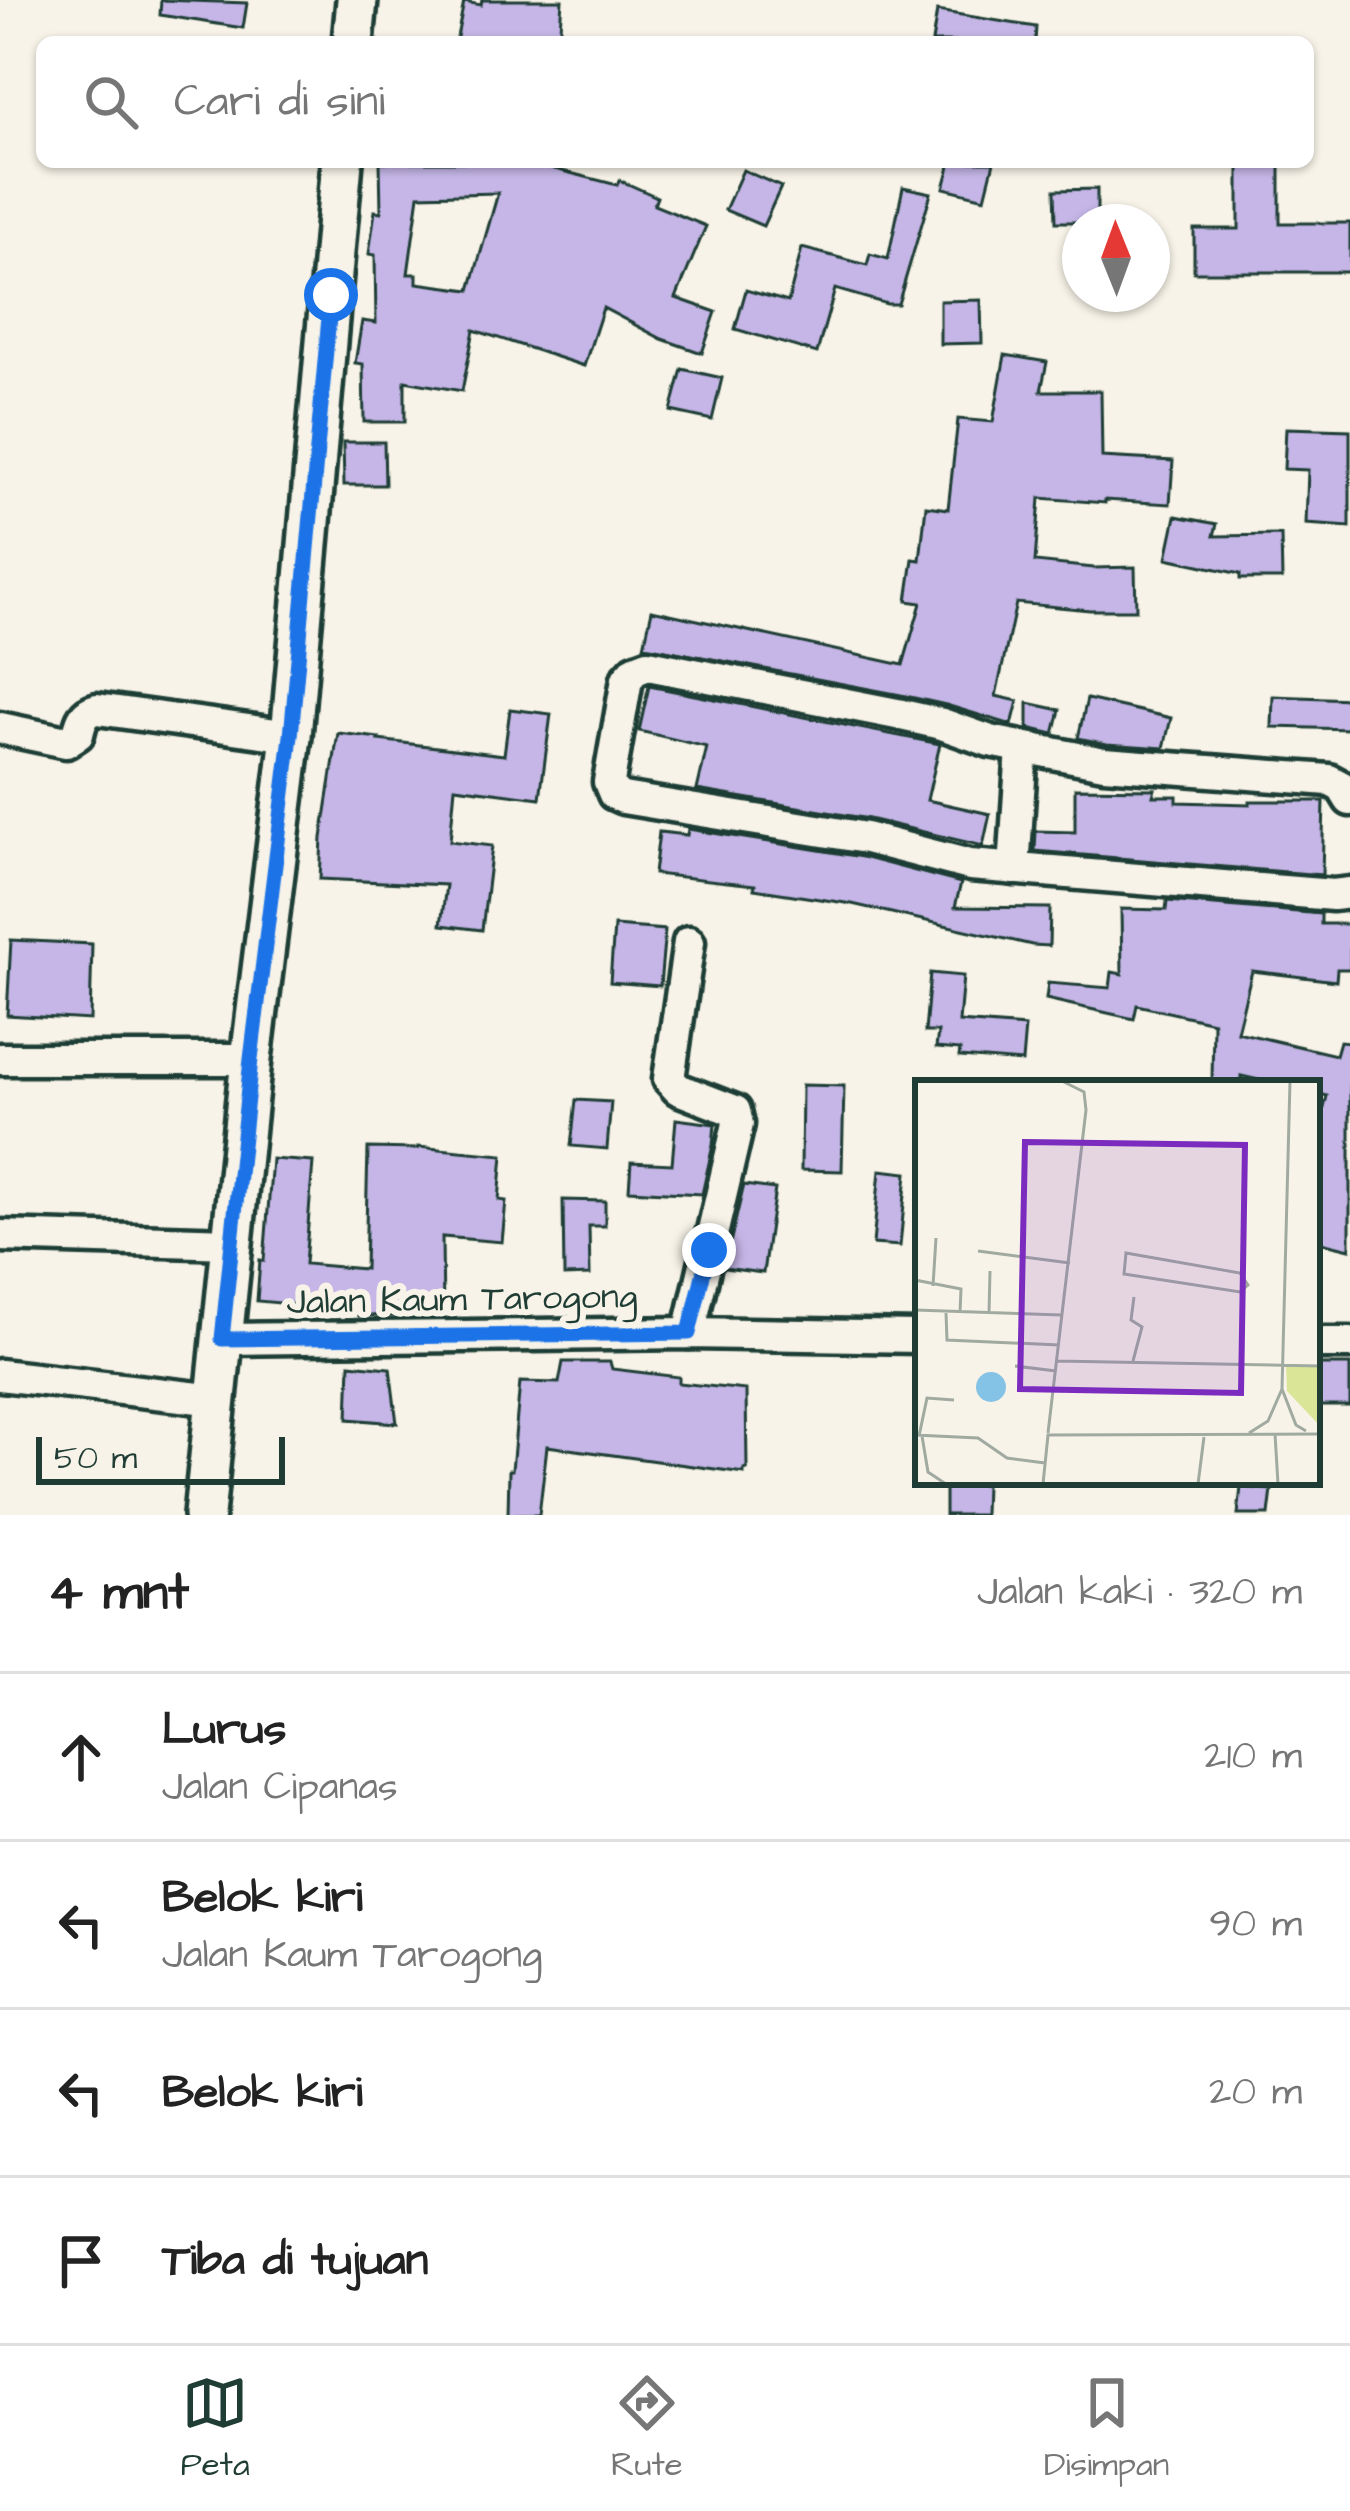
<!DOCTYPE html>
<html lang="id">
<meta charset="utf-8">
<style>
:root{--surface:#fff;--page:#f2f2f2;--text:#222;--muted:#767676;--line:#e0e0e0;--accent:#1f3d34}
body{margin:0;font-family:"Architects Daughter",sans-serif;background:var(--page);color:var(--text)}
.compass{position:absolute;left:1062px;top:204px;width:108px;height:108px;border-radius:50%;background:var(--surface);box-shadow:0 3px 9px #0004;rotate:359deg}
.scale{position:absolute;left:36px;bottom:30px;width:249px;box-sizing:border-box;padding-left:12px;border:6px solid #1f3d34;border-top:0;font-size:33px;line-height:42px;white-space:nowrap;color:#1f3d34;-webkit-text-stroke:9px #f7f3e8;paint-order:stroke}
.stop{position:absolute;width:36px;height:36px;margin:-27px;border:9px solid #1a73e8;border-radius:50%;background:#fff}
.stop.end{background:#1a73e8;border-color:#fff;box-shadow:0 3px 12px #0008}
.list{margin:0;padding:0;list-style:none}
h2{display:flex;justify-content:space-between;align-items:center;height:156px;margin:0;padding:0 48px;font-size:51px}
h2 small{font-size:39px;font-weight:400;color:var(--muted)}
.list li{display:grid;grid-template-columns:78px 1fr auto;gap:36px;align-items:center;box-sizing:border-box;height:168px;padding:0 48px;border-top:3px solid var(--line)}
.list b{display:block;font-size:45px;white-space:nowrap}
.list p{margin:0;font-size:39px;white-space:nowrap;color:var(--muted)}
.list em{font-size:39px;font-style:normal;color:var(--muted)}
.icon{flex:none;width:66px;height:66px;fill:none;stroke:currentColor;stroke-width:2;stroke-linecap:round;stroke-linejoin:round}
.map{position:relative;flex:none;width:1350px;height:1515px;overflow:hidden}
.search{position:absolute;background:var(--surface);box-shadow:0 3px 9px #0004;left:36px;right:36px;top:36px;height:132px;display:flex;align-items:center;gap:30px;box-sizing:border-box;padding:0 42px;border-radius:18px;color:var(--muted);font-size:45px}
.sheet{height:828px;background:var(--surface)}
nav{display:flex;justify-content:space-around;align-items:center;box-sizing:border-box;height:168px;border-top:3px solid var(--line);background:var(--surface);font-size:33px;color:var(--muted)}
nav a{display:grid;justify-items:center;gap:6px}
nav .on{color:var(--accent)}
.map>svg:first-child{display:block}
.building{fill:#c5b6e7;stroke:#1f3d34;stroke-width:3;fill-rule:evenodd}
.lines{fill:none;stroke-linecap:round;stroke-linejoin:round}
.minor-casing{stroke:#1f3d34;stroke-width:39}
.tertiary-casing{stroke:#1f3d34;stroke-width:48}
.minor{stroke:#f7f3e8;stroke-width:30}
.tertiary{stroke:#f7f3e8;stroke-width:39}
.route{stroke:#1a73e8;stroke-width:15}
.labels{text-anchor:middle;stroke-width:12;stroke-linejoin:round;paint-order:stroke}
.street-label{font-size:36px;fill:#1f3d34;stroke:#f7f3e8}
.inset-road{fill:none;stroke:#a1aaa0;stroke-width:3}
.view{fill:#7b2cbf;fill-opacity:0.15;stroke:#7b2cbf;stroke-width:6}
.inset-edge{fill:none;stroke:#1f3d34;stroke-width:6}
</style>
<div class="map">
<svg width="1350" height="1515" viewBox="0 0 1350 1515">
<rect width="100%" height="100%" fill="#f7f3e8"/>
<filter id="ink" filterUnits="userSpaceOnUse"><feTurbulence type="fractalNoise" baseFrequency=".00833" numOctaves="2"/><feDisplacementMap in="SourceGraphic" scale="24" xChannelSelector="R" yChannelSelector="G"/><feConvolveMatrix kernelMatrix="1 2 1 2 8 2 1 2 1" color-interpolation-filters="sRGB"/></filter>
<g filter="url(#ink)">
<g class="building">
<path d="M 161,0 L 247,3 L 243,28 L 160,15 Z"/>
<path d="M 482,0 L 562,0 L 559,42 L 456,42 L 464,2 L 481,5 Z"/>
<path d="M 937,11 L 1036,27 L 1035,42 L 932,42 Z"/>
<path d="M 380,162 L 527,162 L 617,185 L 619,180 L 657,197 L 654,205 L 706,226 L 676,298 L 716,312 L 702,353 L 662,339 L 603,308 L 584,366 L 474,330 L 462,391 L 405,381 L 405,422 L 364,422 L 363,364 L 355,363 L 362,321 L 376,323 L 375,255 L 369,254 L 375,211 L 381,212 ZM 498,193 L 470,290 L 417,283 L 417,274 L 408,274 L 419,195 Z"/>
<path d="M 951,162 L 994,162 L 985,198 L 944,188 Z"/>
<path d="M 1280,166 L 1280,223 L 1350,223 L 1350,272 L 1194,272 L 1194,229 L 1239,229 L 1239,167 Z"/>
<path d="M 743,170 L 781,187 L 763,226 L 725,210 Z"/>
<path d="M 903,187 L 931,193 L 898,304 L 887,304 L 835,289 L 817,353 L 735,329 L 746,290 L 788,302 L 802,248 L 867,265 L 870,254 L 888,259 Z"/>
<path d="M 1097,189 L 1097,222 L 1056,222 L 1055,190 Z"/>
<path d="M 981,300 L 982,343 L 940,344 L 940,301 Z"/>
<path d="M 1005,355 L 1047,362 L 1041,391 L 1101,391 L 1102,457 L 1173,461 L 1170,504 L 1105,500 L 1105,503 L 1040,498 L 1035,562 L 1094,568 L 1135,567 L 1136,610 L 1090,610 L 1016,603 L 996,696 L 1018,701 L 1012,725 L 946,705 L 901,695 L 644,646 L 652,610 L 903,665 L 921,603 L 907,601 L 913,559 L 920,560 L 926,506 L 948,509 L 958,419 L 993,422 Z"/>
<path d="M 682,369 L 722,378 L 712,420 L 671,411 Z"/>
<path d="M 1286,428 L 1350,430 L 1350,527 L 1306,524 L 1308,470 L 1284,469 Z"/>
<path d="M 343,442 L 384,442 L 385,485 L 344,485 Z"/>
<path d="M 1176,516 L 1217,524 L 1214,536 L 1281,535 L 1282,579 L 1240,579 L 1240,574 L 1167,558 Z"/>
<path d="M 649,686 L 940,744 L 927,800 L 990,814 L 983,846 L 869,819 L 697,790 L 707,747 L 639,731 Z"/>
<path d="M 1273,696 L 1350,699 L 1350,729 L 1272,727 Z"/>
<path d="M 1087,699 L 1171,718 L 1164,748 L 1107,744 L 1078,738 Z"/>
<path d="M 1028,703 L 1060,710 L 1054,734 L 1028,728 Z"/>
<path d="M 510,709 L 551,714 L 540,798 L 455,787 L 450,841 L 492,846 L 482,930 L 441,925 L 446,885 L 320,879 L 322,838 L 338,733 L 379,738 L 378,740 L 504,755 Z"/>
<path d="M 1075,788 L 1155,789 L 1153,796 L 1177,796 L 1177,802 L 1250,804 L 1250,801 L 1324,801 L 1322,875 L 1035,851 L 1036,831 L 1075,832 Z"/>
<path d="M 688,829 L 862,857 L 961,883 L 955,907 L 1050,908 L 1049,946 L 1032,945 L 852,904 L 754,889 L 755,885 L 654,874 L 659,832 L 687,835 Z"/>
<path d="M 1167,901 L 1321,914 L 1321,924 L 1350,924 L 1350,969 L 1337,969 L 1336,981 L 1252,971 L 1237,1032 L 1336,1055 L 1340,1041 L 1350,1042 L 1350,1249 L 1317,1241 L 1317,1136 L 1327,1096 L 1317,1093 L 1317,1083 L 1272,1083 L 1241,1076 L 1241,1083 L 1212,1083 L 1213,1022 L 1137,1005 L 1134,1019 L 1046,999 L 1048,983 L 1110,988 L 1112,972 L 1122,974 L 1121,909 L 1166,910 Z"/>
<path d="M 614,926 L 665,930 L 660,986 L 610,982 Z"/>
<path d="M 11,940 L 92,944 L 90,1020 L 7,1015 Z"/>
<path d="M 930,973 L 963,976 L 959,1022 L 1025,1027 L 1022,1062 L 959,1057 L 960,1050 L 936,1048 L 938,1032 L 925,1032 Z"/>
<path d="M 802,1085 L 844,1086 L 842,1171 L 801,1170 Z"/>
<path d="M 576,1100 L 611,1102 L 607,1149 L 571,1146 Z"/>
<path d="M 676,1119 L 715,1124 L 713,1145 L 702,1194 L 629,1190 L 631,1162 L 672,1164 Z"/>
<path d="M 418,1147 L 503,1155 L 499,1200 L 506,1201 L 502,1242 L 442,1237 L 443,1315 L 358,1316 L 357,1310 L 257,1301 L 260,1260 L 264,1261 L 272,1159 L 313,1162 L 305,1264 L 365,1269 L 368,1148 L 418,1149 Z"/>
<path d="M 880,1170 L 907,1173 L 900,1246 L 873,1244 Z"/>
<path d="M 744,1185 L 775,1189 L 763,1273 L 724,1268 Z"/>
<path d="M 563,1200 L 605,1201 L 605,1226 L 589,1226 L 590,1275 L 564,1276 Z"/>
<path d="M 563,1362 L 610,1362 L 612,1369 L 679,1377 L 679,1383 L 746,1390 L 747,1469 L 744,1469 L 744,1473 L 547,1446 L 539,1515 L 508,1515 L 509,1470 L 512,1470 L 520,1382 L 559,1383 Z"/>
<path d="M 350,1364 L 390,1368 L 397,1423 L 348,1419 Z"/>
<rect x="1317" y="1365" width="33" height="41"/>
<path d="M 985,1484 L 984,1515 L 945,1515 L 945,1485 Z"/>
<path d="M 1241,1487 L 1272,1490 L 1269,1515 L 1238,1515 Z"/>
</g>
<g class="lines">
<g class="minor-casing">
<g id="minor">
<path d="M 0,728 L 66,742 L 78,734 C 81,722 82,713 97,709 L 291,736"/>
<path d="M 1350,800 L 1342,787 L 1329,780 L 1104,763 L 990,741 L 942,724 L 897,714 L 648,665 L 635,670 L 627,679 L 609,782 L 614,794 L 623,798 L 866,838 L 970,865 L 1333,895 L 1350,893"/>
<path d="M 1014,869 L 1022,748"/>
<path d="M 0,1059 L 251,1059"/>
<path d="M 0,1236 L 231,1243"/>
<path d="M 689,1333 L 738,1124 L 735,1111 L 678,1089 L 669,1079 L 689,942"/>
<path d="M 222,1339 L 689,1333 L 918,1337"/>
<path d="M 1317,1343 L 1350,1343"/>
<path d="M 0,1375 L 216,1400"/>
</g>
</g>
<g class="tertiary-casing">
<g id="tertiary">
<path d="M 353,42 L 357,0"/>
<path d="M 204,1515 L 251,1059 L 291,736 L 342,162"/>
</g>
</g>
<use href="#minor" class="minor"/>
<use href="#tertiary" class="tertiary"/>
</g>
</g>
<g class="lines" filter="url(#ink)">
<path class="route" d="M 331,295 L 291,736 L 251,1059 L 222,1339 L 689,1333 L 709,1250"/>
</g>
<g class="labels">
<g class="street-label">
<text transform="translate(462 1297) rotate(-1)" y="13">Jalan Kaum Tarogong</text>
</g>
</g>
<g transform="translate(915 1080)">
<rect width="405" height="405" fill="#f7f3e8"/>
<path d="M 371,285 L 405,286 L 405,346 L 372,311 Z" fill="#dae598"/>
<path d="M61 307a15 15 0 1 1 30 0a15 15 0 1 1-30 0Z" fill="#84c3e5"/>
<path class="inset-road" d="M 63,171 L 155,183M 211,173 L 325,193 L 333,205 L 325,212 L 209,194 ZM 0,200 L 46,209 L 45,233M 18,206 L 21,158M 0,230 L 147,235M 31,233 L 32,260 L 144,265M 74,234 L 75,191M 142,281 L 405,286M 218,281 L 227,247 L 216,240 L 219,217M 100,286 L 141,291M 367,309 L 381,345 L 391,351M 133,353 L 171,30 L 169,12 L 147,1M 334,353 L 353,341 L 367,309 L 375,1M 360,354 L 363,404M 0,355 L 63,358 L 92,378 L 130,383M 4,356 L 12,318 L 39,320M 7,356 L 13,392 L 31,404M 128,404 L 133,355 L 405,354M 283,404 L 289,357"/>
<path class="view" d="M 110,62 L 330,65 L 326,313 L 105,309 Z"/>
<rect width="405" height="405" class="inset-edge"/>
</g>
</svg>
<svg class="compass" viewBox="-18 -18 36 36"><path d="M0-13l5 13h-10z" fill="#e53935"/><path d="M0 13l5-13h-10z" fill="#767676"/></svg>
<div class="scale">50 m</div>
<div class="stop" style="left:331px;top:295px"></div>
<div class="stop end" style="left:709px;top:1250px"></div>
<div class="search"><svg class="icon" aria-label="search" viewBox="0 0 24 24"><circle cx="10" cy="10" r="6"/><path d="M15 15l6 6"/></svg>Cari di sini</div>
</div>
<section class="sheet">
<h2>4 mnt<small>Jalan kaki · 320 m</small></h2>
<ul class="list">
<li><svg class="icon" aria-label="ahead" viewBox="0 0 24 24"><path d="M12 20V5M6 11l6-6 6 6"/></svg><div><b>Lurus</b><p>Jalan Cipanas</p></div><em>210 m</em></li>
<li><svg class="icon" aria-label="left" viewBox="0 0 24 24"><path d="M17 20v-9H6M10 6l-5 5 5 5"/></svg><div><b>Belok kiri</b><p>Jalan Kaum Tarogong</p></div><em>90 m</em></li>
<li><svg class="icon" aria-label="left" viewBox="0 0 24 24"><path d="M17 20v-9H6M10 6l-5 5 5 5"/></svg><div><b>Belok kiri</b></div><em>20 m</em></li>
<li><svg class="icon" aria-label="arrive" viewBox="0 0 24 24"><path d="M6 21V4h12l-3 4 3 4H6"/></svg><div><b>Tiba di tujuan</b></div></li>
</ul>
</section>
<nav>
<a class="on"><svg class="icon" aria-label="map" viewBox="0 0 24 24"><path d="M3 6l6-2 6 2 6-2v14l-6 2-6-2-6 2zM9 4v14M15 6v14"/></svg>Peta</a>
<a><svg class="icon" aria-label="directions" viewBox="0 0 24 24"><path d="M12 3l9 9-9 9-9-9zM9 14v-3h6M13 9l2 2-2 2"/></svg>Rute</a>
<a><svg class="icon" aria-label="saved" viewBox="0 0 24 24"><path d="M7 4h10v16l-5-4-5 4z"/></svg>Disimpan</a>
</nav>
